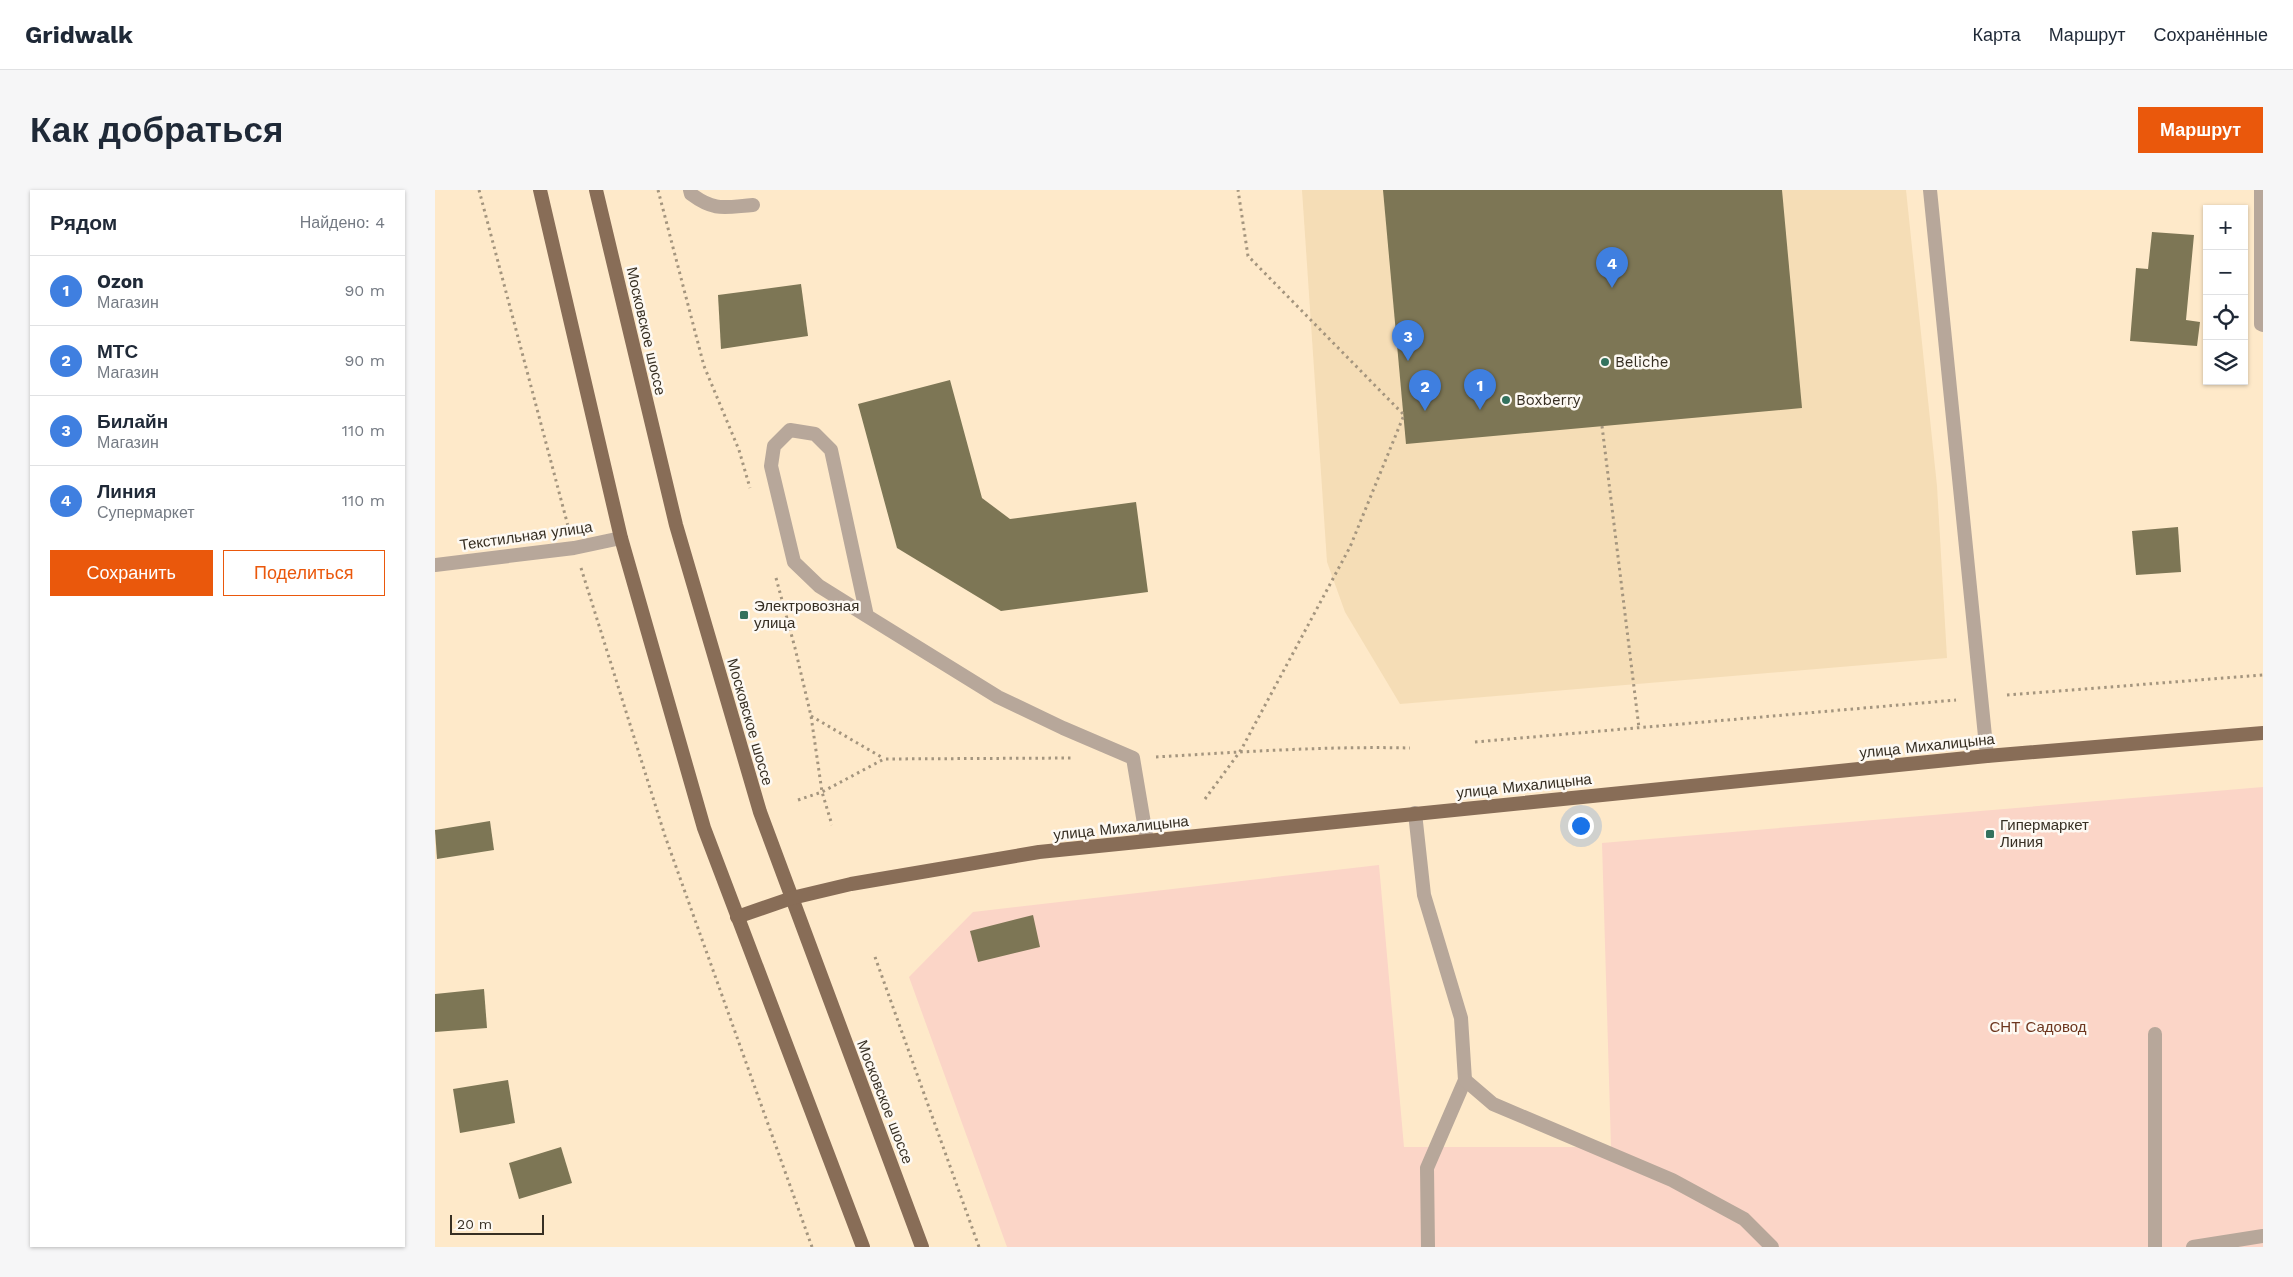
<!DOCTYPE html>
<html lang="ru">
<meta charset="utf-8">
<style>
:root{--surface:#fff;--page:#f6f6f7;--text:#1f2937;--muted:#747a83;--line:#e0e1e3;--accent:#ea580c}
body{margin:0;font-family:"Work Sans",sans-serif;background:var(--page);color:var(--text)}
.controls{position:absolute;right:15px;top:15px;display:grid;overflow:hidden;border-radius:0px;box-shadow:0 1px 4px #0004}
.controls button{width:45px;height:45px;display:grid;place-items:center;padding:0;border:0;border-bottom:1px solid var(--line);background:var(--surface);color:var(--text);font:25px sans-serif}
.scale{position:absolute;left:15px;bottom:12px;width:94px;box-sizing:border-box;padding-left:5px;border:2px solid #372f23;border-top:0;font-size:14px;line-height:18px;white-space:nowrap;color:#372f23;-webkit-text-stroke:4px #fdf9f3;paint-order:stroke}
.you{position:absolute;left:1145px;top:635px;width:18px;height:18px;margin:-12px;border:4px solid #fff;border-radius:50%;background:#1a73e8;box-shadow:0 0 0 8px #1a73e833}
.badge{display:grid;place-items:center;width:32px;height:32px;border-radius:50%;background:var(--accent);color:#fff;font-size:16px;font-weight:700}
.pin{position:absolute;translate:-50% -41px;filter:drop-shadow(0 1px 2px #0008)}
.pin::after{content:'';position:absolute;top:26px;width:18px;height:15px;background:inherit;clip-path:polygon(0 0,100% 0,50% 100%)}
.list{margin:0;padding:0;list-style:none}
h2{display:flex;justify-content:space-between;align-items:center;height:65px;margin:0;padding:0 20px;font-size:21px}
h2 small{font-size:16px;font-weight:400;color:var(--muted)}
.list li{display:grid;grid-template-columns:32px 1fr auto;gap:15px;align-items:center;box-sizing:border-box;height:70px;padding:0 20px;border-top:1px solid var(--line)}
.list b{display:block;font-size:19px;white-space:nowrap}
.list p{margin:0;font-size:16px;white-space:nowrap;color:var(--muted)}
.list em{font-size:16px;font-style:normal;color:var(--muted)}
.actions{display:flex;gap:10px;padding:15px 20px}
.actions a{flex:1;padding:11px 0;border:1px solid var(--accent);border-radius:0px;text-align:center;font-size:18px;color:var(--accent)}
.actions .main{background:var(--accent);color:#fff}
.icon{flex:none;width:28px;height:28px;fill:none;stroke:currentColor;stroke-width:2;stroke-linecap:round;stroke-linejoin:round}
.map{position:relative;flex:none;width:1828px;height:1057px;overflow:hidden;border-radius:0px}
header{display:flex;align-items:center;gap:30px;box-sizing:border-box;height:70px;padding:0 25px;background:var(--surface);border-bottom:1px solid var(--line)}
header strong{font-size:24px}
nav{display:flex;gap:28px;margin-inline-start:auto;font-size:18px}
.intro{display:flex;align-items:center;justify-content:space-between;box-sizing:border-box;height:120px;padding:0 30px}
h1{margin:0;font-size:35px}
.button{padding:12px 22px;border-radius:0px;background:var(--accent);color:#fff;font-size:18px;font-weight:700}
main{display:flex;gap:30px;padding:0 30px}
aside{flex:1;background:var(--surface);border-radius:0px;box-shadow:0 1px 4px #0004}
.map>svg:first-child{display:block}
.built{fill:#f5ddb6}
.green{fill:#fbd5c7}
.building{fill:#7d7655}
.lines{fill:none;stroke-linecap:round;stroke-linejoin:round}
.path{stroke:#a4957e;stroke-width:3;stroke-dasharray:2.5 4;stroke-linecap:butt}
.service{stroke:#b7a79a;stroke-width:14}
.minor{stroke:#b7a79a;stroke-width:14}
.primary{stroke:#886d57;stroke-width:14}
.poi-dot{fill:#33725e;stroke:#fdf9f3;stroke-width:2}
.labels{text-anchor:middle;stroke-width:5;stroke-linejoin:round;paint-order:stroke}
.street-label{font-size:15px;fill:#372f23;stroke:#fdf9f3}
.poi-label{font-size:15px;fill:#372f23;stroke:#fdf9f3;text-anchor:start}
.park-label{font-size:15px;fill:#6d361e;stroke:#fdf9f3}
</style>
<header>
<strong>Gridwalk</strong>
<nav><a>Карта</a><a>Маршрут</a><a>Сохранённые</a></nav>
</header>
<div class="intro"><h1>Как добраться</h1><a class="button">Маршрут</a></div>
<main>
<aside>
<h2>Рядом<small>Найдено: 4</small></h2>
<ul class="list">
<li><span class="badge" style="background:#3f7fe0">1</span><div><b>Ozon</b><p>Магазин</p></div><em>90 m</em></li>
<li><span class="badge" style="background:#3f7fe0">2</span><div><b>МТС</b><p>Магазин</p></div><em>90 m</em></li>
<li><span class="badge" style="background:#3f7fe0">3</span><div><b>Билайн</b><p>Магазин</p></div><em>110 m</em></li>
<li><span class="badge" style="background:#3f7fe0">4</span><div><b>Линия</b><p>Супермаркет</p></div><em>110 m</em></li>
</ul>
<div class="actions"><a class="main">Сохранить</a><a>Поделиться</a></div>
</aside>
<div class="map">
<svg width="1828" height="1057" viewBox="0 0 1828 1057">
<rect width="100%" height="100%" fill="#fee9c9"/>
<path class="built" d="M 867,0 L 1471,0 L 1502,296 L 1512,468 L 965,514 L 910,422 L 892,372 Z"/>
<path class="green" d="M 1828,597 L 1828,1057 L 572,1057 L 474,787 L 538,722 L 944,675 L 969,957 L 1176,957 L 1167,653 Z"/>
<g class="building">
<path d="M 948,0 L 1347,0 L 1367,218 L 971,254 Z"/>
<path d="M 1717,42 L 1759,45 L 1751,130 L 1765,132 L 1762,156 L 1695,151 L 1701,78 L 1713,79 Z"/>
<path d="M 366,94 L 373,146 L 286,159 L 283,105 Z"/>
<path d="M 515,190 L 547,308 L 575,329 L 701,312 L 713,402 L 566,421 L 462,358 L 423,214 Z"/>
<path d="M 1743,337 L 1746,382 L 1701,385 L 1697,341 Z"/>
<path d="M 55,631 L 59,660 L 2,669 L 0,640 Z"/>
<path d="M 598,725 L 605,757 L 543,772 L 535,741 Z"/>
<path d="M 49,799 L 52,838 L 0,842 L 0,804 Z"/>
<path d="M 73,890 L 80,933 L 25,943 L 18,899 Z"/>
<path d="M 126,957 L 137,993 L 84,1009 L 74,973 Z"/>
</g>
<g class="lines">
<g class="path">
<path d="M 44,0 L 133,336"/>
<path d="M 223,0 L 269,176 L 304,260 L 315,298"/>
<path d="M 1167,236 L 1204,538"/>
<path d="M 146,378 L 230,646 L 377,1057"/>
<path d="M 341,388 L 360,458 L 376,526 L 387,602 L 397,635"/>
<path d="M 1572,505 L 1828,485"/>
<path d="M 376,526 L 448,568"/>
<path d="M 1040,552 L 1521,510"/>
<path d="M 721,567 C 805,562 890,556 975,558"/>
<path d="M 770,609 L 806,560 L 915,357 L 969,225 L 813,66 L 803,0"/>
<path d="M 363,610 L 387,602 L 449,569 L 637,568"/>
<path d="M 440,767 L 544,1057"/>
</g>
<g class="service">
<path d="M 255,0 L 256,4 C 280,22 290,17 318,15"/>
<path d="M 1826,0 L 1826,134 L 1828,135"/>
<path d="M 432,426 L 384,396 L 359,372 L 336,276 L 339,256 L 355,240 L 380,244 L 396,260 L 432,426 L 563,507 L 628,538 L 698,568 L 712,651"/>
<path d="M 980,623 L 989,705 L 1026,828 L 1030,890 L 992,978 L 993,1057"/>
<path d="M 1030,890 L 1058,914 L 1237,990 L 1309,1029 L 1337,1057"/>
<path d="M 1720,1057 L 1720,844"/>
<path d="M 1758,1057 L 1828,1046"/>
</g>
<g class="minor">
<path d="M 1495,0 L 1552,566"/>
<path d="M 0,375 L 139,358 L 186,348"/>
</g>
<g class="primary">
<path d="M 105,0 L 186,348 L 269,638 L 428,1057"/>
<path d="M 161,0 L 241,335 L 325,622 L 487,1057"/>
<path d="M 302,727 L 357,708 L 416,694 L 604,662 L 1552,566 L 1828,543"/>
</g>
</g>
<g class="poi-dot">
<circle cx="1170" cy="172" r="5"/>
<circle cx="1071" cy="210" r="5"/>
<rect x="304" y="420" width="10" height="10" rx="2.5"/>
<rect x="1550" y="639" width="10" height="10" rx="2.5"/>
</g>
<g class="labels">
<g class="street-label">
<text transform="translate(211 141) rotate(77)" y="5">Московское шоссе</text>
<text transform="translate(91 346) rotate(-8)" y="5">Текстильная улица</text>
<text transform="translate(315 532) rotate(74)" y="5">Московское шоссе</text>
<text transform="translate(1492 556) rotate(-6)" y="5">улица Михалицына</text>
<text transform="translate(1089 596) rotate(-6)" y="5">улица Михалицына</text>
<text transform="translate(686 638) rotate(-6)" y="5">улица Михалицына</text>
<text transform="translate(450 912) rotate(69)" y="5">Московское шоссе</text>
</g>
<g class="poi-label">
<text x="1180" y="177">Beliche</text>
<text x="1081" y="215">Boxberry</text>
<text x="319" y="421">Электровозная<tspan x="319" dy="17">улица</tspan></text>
<text x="1565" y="640">Гипермаркет<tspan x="1565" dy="17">Линия</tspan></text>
</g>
<g class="park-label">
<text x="1603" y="842">СНТ Садовод</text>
</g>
</g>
</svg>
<div class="controls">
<button>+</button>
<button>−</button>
<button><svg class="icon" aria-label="locate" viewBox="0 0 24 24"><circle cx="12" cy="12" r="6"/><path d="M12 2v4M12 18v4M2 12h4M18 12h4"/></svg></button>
<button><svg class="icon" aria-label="layers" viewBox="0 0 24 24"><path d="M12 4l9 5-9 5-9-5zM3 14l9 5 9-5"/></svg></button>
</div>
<div class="scale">20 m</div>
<div class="you"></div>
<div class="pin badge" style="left:1045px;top:220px;background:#3f7fe0">1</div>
<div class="pin badge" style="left:990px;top:221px;background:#3f7fe0">2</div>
<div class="pin badge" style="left:973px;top:171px;background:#3f7fe0">3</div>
<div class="pin badge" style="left:1177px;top:98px;background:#3f7fe0">4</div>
</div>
</main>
